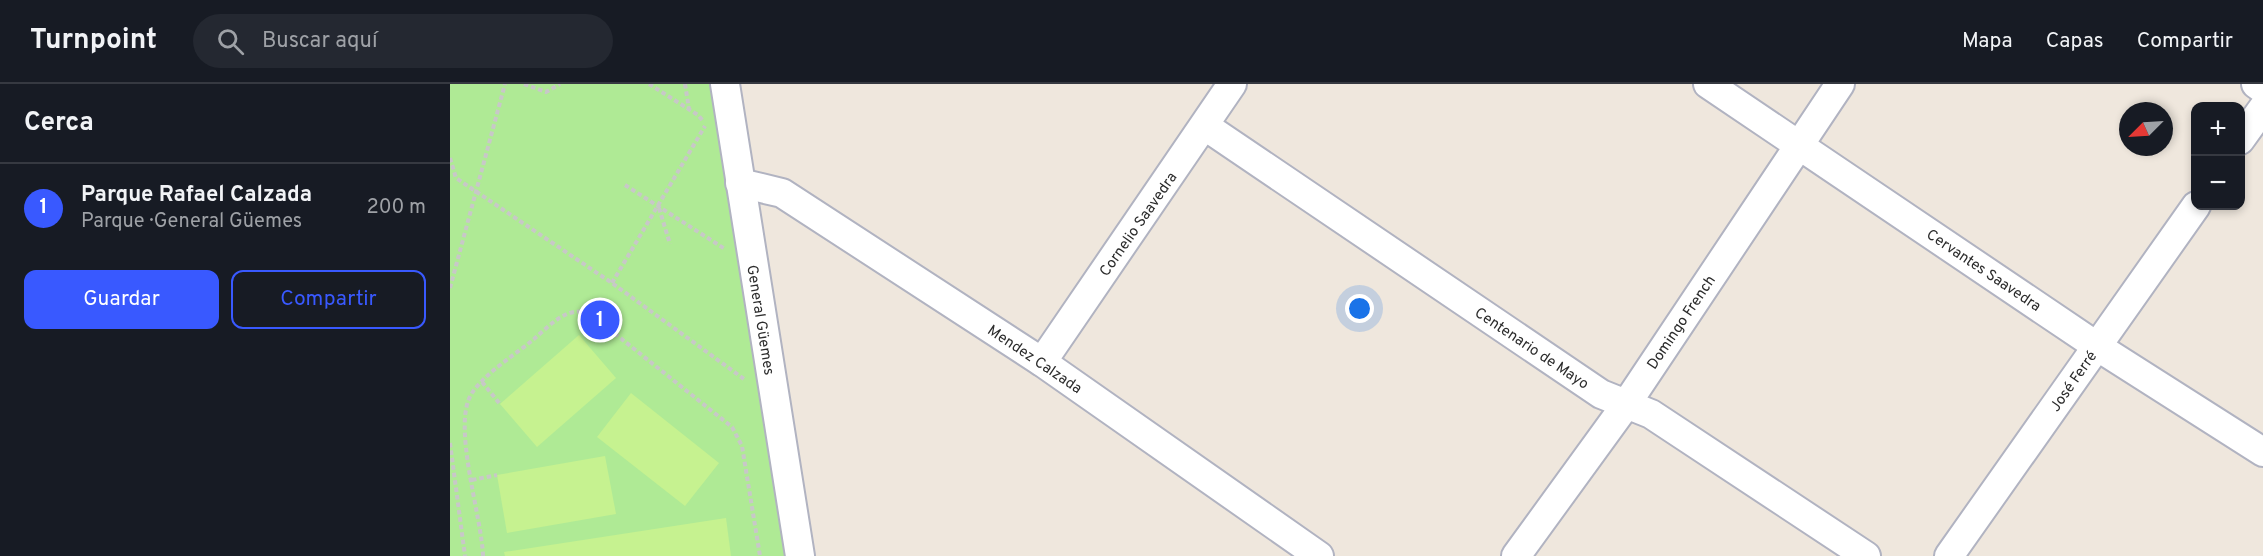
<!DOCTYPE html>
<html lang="es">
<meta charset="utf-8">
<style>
:root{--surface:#171b24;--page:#242831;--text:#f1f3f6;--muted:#9ea1a6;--line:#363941;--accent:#3959ff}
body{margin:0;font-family:Overpass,sans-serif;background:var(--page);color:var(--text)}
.controls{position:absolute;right:18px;top:18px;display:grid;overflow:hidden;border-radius:12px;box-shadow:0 3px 9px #0003}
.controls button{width:54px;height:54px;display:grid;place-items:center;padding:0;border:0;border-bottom:2px solid var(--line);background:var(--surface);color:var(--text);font:30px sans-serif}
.compass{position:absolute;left:1669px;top:18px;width:54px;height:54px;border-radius:50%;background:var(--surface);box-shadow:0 3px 9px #0003;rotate:246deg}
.you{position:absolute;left:910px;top:225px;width:21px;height:21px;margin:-15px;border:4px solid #fff;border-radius:50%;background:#1a73e8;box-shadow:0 0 0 9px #1a73e833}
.badge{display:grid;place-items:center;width:39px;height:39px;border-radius:50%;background:var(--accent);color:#fff;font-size:20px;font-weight:700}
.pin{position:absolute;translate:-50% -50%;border:3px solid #fff;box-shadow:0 2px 6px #0006}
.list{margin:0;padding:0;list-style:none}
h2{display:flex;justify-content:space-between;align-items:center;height:78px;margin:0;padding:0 24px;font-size:26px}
h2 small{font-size:20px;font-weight:400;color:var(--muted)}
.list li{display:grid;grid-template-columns:39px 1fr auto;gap:18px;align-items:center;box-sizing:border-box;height:90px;padding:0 24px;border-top:2px solid var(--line)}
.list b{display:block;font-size:22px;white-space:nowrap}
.list p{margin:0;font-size:20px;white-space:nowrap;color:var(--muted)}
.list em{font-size:20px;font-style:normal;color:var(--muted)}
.actions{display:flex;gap:12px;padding:18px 24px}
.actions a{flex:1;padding:14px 0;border:2px solid var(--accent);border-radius:12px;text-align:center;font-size:21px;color:var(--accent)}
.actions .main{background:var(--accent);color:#fff}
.icon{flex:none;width:33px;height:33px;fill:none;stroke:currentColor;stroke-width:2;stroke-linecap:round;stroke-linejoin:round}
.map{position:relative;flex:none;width:1813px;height:472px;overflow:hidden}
header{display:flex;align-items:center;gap:36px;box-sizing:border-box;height:84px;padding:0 30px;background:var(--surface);border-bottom:2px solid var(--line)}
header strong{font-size:28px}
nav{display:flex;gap:33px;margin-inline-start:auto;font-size:21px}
.search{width:420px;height:54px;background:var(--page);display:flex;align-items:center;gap:15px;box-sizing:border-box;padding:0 21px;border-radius:33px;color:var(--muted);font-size:22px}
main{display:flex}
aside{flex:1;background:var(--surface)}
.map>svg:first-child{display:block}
.green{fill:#afea95}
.pitch{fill:#c6f290}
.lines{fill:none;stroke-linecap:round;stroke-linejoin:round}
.minor-casing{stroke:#b1b3c1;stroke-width:32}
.path{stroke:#c8c8c8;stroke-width:4;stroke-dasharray:4.5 3;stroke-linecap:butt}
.minor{stroke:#fff;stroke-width:28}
.labels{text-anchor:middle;stroke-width:4.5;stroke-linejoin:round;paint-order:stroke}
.street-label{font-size:15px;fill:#2c2c2c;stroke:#fff}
</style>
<header>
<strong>Turnpoint</strong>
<div class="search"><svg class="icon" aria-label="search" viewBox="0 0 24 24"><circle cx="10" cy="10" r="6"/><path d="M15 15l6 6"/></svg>Buscar aquí</div>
<nav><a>Mapa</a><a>Capas</a><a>Compartir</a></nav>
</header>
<main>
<aside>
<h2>Cerca<small></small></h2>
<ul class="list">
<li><span class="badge">1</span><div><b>Parque Rafael Calzada</b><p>Parque · General Güemes</p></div><em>200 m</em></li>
</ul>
<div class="actions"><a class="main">Guardar</a><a>Compartir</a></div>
</aside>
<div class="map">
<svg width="1813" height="472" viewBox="0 0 1813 472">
<rect width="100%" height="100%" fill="#efe7dd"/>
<path class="green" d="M 0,0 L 262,0 L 339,472 L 0,472 Z"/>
<g class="pitch">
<path d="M 129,251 L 166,294 L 87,363 L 50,320 Z"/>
<path d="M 181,309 L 269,379 L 235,422 L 147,353 Z"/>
<path d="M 155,372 L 166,430 L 57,449 L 47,391 Z"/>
<path d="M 276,434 L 281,472 L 55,472 L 54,468 Z"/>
</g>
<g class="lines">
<g class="minor-casing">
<g id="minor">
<path d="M 275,0 L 350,472"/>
<path d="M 1258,0 L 1648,263 L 1813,368"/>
<path d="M 1806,0 L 1813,5"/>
<path d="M 755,42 L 1151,310 L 1201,330 L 1416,472"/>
<path d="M 1790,56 L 1813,24"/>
<path d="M 290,99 L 332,109 L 592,278 L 869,472"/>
<path d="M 592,278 L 782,0"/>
<path d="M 1066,472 L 1175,322 L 1390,0"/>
<path d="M 1499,472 L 1746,122"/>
</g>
</g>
<g class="path">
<path d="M 74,0 L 96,8 L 110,0"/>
<path d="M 199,0 L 248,31 L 253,37"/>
<path d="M 235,0 L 239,25"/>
<path d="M 0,74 L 6,94 L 162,199 L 294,295"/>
<path d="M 175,101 L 275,165"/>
<path d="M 209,124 L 220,160"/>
<path d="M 162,199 L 255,42"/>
<path d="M 0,204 L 55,0"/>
<path d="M 32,298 L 50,320"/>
<path d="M 0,359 L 15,472"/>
<path d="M 22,396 L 47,391"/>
<path d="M 33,472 C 32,433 1,340 22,309 C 36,288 65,271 84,255 C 100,241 117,222 139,229 L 282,343 L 292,362 L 310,472"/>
</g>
<use href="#minor" class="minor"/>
</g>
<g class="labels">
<g class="street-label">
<text transform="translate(688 140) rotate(-55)" y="5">Cornelio Saavedra</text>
<text transform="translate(1534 186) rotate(34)" y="5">Cervantes Saavedra</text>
<text transform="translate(311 236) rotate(81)" y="5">General Güemes</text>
<text transform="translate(1231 238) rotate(-56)" y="5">Domingo French</text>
<text transform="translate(1082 264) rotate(34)" y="5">Centenario de Mayo</text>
<text transform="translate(585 275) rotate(34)" y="5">Mendez Calzada</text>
<text transform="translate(1623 297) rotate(-55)" y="5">José Ferré</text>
</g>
</g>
</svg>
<div class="controls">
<button>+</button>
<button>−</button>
</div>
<svg class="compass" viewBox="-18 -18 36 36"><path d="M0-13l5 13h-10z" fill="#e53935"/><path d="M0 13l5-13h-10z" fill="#9ea1a6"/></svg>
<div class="you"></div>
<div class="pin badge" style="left:150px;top:236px">1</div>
</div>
</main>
